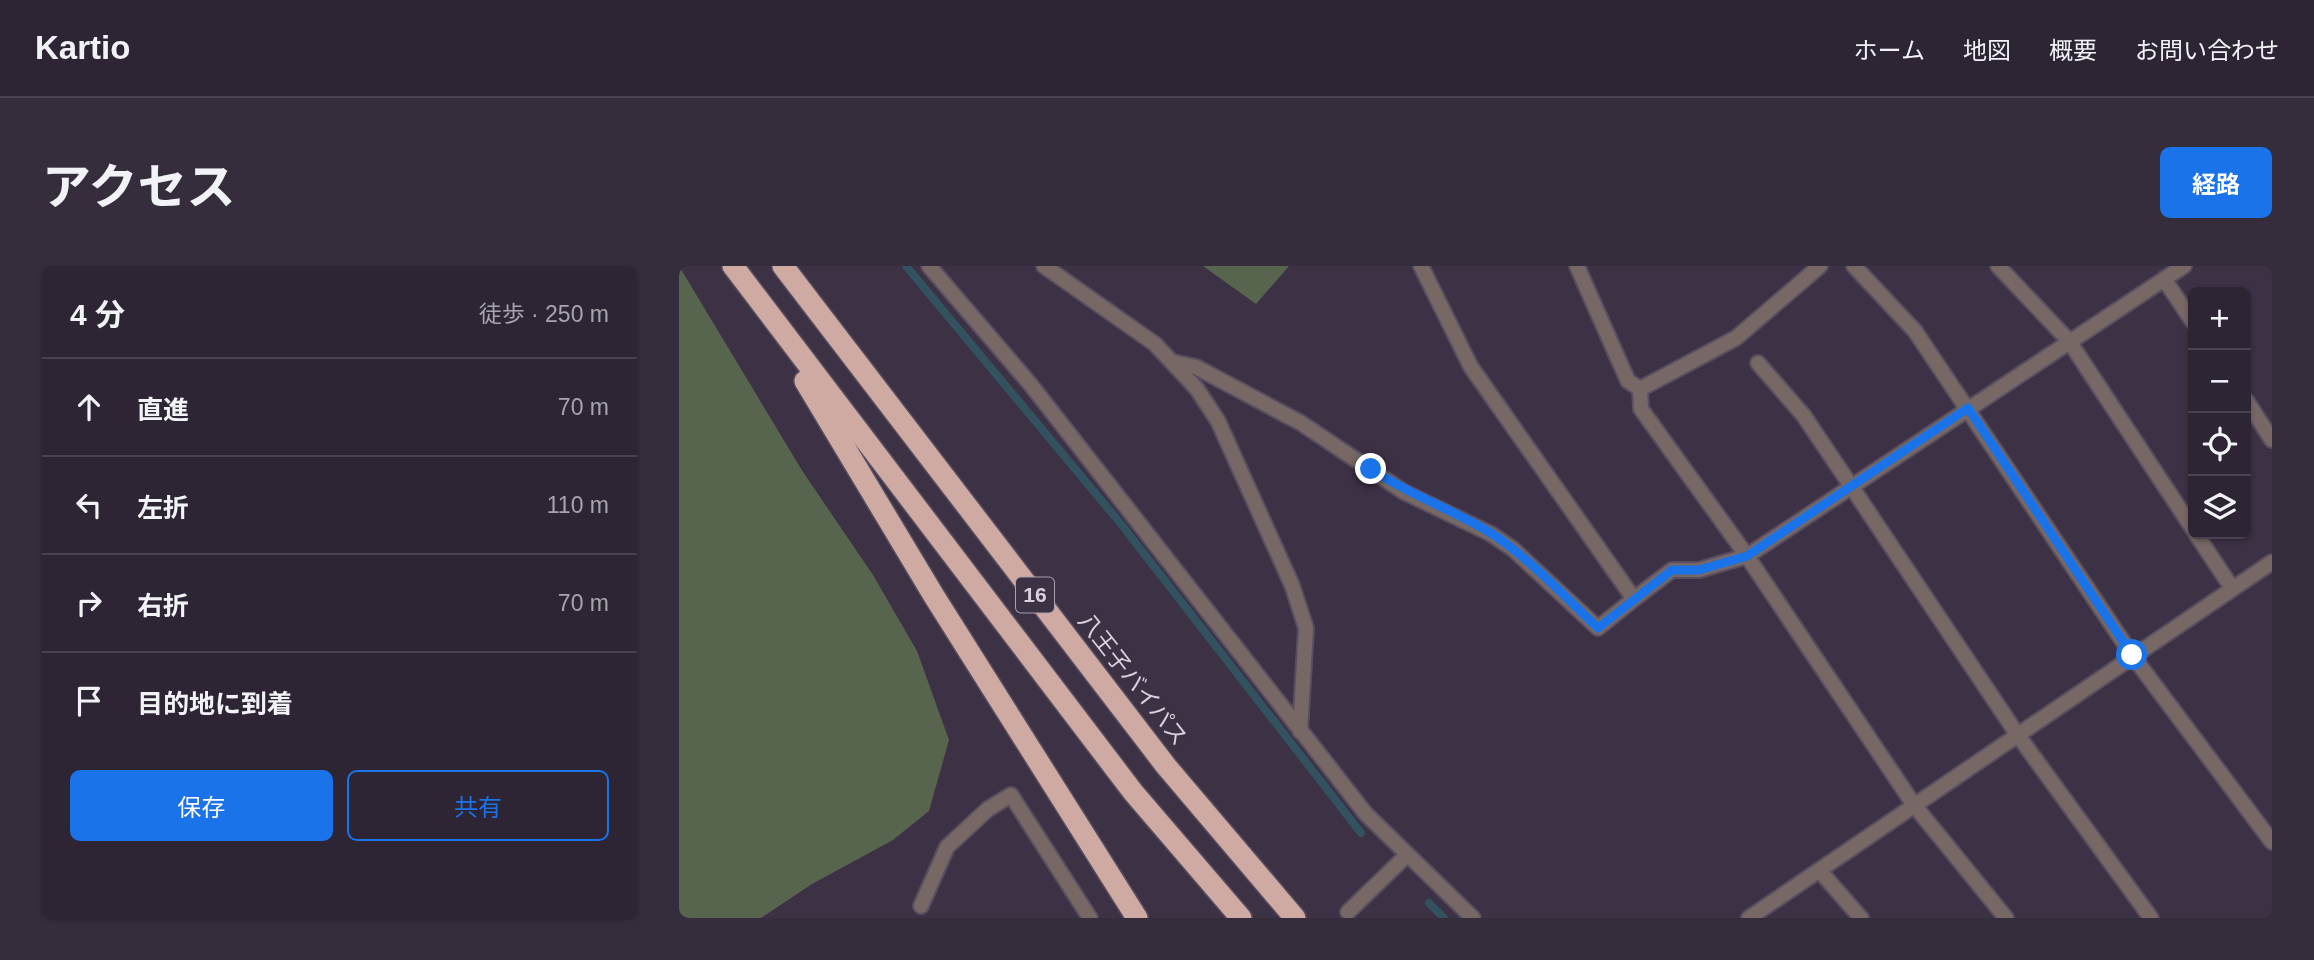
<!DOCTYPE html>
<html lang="ja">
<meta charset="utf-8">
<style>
:root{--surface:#2e2534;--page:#362d3c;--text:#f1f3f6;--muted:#a7a5ac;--line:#49424f;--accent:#1a73e8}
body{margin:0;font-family:Arial,"Noto Sans JP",sans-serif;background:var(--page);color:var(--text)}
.controls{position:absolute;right:21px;top:21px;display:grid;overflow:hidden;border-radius:10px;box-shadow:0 2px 5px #0004}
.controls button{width:63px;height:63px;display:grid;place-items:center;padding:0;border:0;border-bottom:2px solid var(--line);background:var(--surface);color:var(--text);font:35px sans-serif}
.stop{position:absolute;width:21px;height:21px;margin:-16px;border:5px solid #1a73e8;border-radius:50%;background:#fff}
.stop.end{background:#1a73e8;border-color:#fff;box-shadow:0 2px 7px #0008}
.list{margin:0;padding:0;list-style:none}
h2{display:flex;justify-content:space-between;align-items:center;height:91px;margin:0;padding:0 28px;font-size:30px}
h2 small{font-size:23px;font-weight:400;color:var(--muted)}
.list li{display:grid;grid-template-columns:46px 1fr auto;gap:21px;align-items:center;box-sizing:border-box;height:98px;padding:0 28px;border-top:2px solid var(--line)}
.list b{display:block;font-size:26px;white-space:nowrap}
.list em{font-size:23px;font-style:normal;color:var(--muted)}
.actions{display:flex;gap:14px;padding:21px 28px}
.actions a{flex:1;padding:16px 0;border:2px solid var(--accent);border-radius:10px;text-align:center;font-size:24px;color:var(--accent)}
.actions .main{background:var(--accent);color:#fff}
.icon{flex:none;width:38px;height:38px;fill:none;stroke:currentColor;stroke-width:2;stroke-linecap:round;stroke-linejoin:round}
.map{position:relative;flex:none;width:1593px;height:652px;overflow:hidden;border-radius:10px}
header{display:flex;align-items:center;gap:42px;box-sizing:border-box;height:98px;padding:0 35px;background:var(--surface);border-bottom:2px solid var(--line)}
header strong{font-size:33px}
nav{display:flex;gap:38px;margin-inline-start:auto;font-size:24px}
.intro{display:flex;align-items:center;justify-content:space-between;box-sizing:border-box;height:168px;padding:0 42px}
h1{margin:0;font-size:49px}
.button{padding:18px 32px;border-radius:10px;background:var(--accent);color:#fff;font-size:24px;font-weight:700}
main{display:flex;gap:42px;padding:0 42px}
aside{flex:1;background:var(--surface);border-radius:10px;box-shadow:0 2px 5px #0004}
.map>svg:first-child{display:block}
.green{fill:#57654f}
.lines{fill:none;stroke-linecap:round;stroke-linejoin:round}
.stream{stroke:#31525e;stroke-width:8}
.lane-casing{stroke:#594e60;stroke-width:18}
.street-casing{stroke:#594e60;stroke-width:18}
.highway-casing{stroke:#594e60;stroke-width:24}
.lane{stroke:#776865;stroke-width:14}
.street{stroke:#776865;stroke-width:14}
.highway{stroke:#ceaaa3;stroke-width:21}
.route{stroke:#1a73e8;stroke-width:9}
.labels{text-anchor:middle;stroke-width:5;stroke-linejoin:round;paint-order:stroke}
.shield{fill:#3d3145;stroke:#aaa1af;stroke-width:2}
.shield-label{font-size:21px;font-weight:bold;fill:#d9d1dd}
.street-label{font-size:23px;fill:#d9d1dd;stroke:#3d3145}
</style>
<header>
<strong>Kartio</strong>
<nav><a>ホーム</a><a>地図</a><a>概要</a><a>お問い合わせ</a></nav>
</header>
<div class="intro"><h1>アクセス</h1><a class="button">経路</a></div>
<main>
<aside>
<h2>4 分<small>徒歩 · 250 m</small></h2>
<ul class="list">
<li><svg class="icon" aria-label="ahead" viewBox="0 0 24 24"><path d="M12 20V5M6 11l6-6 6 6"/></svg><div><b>直進</b></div><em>70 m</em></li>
<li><svg class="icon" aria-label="left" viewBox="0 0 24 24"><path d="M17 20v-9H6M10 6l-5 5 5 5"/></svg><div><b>左折</b></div><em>110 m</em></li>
<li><svg class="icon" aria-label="right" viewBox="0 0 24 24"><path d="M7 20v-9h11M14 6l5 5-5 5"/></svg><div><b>右折</b></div><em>70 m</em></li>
<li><svg class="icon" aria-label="arrive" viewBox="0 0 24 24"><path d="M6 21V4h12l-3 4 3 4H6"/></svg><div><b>目的地に到着</b></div></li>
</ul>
<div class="actions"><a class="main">保存</a><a>共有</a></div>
</aside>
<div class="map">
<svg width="1593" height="652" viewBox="0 0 1593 652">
<rect width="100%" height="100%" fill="#3d3145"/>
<g class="green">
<path d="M 0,0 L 124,206 L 194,309 L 238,385 L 270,474 L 250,545 L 214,574 L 133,618 L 82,652 L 0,652 Z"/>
<path d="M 524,0 L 610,0 L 577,38 Z"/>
</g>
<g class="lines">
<g class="stream">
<path d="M 227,0 L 442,258 L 682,567"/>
<path d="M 750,637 L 765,652"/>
</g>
<g class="lane-casing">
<g id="lane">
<path d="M 365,0 L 476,78 L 518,123 L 539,155 L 613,319 L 627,362 L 621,465"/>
<path d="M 494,96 L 517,101 L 622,157 L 725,226 L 812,268 L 834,283 L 919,362 L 955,333"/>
<path d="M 1079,97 L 1125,150 L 1172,220"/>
<path d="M 818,138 L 955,333 L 993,304 L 1020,304 L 1068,290 L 962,143 L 961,123"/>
<path d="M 242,640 L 268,581 L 309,543 L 332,529 L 411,652"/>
</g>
</g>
<g class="street-casing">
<g id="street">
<path d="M 250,0 L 352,119 L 687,548 L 794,652"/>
<path d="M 742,0 L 792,101 L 818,138"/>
<path d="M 898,0 L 949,115 L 961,123 L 1057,72 L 1141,0"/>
<path d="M 1175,0 L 1236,65 L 1453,389 L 1593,576"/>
<path d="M 1319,0 L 1390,75 L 1514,263"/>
<path d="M 1485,13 L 1514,56"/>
<path d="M 1567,134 L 1593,174"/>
<path d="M 1172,220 L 1338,468 L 1472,652"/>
<path d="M 1517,268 L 1553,322"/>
<path d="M 1140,604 L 1182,652"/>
<path d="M 669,646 L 728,589"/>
<path d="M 1070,652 L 1593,296"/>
<path d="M 1327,652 L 1235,539 L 1068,290 L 1505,0"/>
</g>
</g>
<g class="highway-casing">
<g id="highway">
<path d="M 54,0 L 454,526 L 562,652"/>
<path d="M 104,0 L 487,500 L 616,652"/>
<path d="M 126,115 L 255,330 L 458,652"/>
</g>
</g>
<use href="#lane" class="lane"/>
<use href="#street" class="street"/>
<use href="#highway" class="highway"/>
</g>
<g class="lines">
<path class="route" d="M 692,203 C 732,230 776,244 815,269 C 853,295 886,331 919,362 L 993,304 L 1020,304 L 1068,290 L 1289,142 L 1453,389"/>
</g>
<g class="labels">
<rect class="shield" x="337" y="311.5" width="38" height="35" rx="5"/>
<g class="shield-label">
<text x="356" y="336">16</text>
</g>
<g class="street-label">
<text transform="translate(454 413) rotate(52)" y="8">八王子バイパス</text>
</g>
</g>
</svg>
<div class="controls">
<button>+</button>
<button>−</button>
<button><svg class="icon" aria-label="locate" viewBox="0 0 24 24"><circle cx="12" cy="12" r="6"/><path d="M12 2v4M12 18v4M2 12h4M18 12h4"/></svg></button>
<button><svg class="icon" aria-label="layers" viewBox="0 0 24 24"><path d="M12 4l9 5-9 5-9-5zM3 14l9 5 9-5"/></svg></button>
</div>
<div class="stop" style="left:1453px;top:389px"></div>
<div class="stop end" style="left:692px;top:203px"></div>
</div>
</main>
